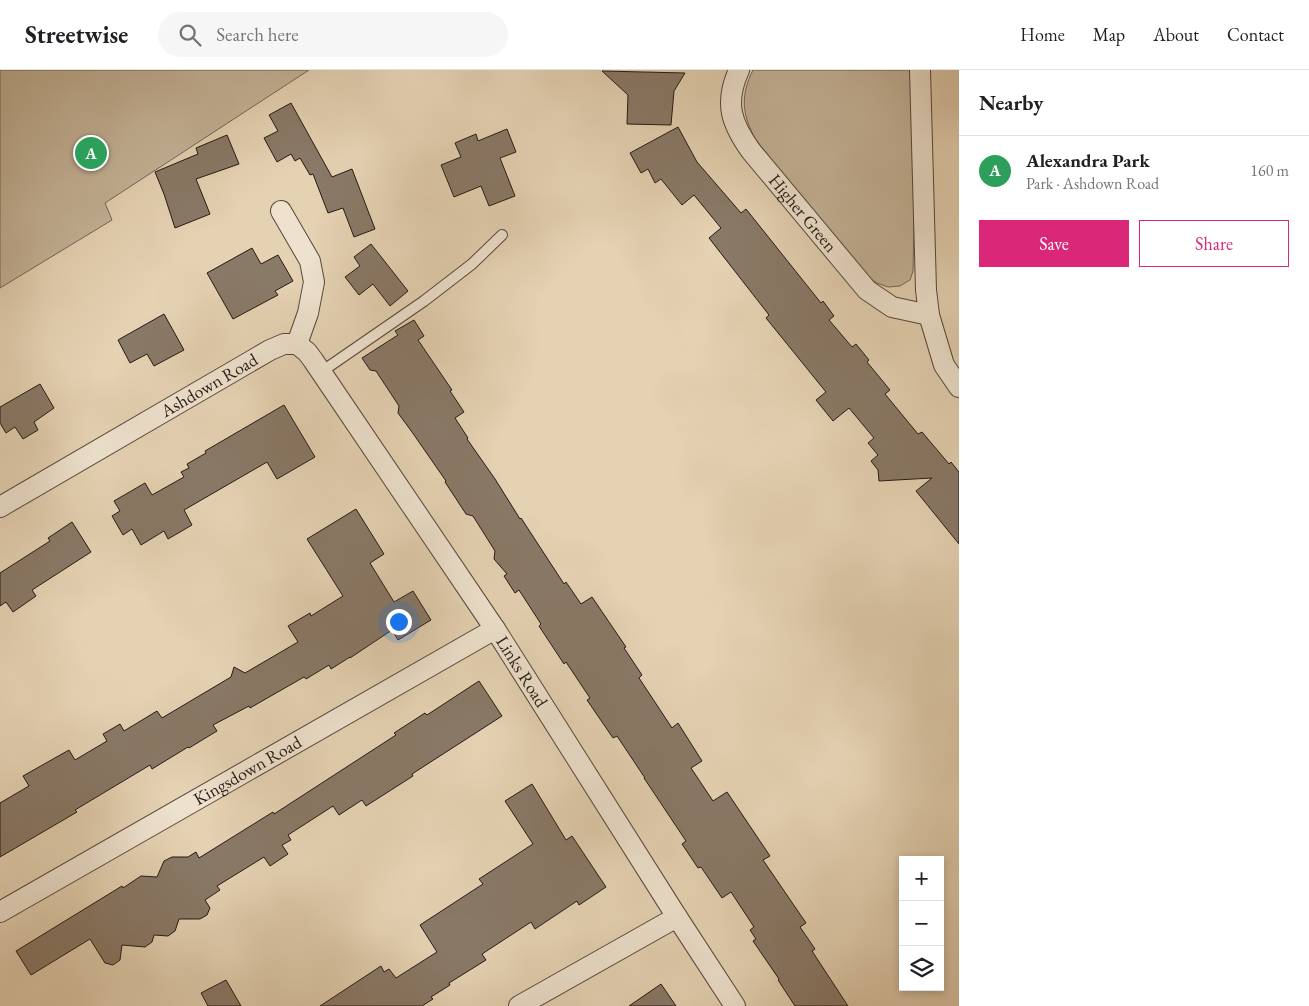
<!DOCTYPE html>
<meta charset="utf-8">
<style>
:root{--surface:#fff;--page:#f6f6f6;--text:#202124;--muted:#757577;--line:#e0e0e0;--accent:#db2777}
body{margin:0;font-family:"EB Garamond",serif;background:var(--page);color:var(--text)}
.controls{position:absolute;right:15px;bottom:15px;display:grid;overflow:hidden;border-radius:0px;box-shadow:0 2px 8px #0003}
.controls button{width:45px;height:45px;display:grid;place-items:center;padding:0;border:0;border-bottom:1px solid var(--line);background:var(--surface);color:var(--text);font:25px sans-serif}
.you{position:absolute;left:398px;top:551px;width:18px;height:18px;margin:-12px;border:4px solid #fff;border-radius:50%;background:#1a73e8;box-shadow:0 0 0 8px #1a73e833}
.badge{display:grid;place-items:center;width:32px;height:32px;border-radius:50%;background:var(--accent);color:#fff;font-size:16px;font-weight:700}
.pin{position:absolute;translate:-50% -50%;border:2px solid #fff;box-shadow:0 1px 5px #0006}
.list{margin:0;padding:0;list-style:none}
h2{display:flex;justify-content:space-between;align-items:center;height:65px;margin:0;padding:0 20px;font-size:21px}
h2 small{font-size:16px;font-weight:400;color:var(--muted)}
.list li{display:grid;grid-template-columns:32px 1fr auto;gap:15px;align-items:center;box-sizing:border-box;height:70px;padding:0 20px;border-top:1px solid var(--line)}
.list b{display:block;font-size:19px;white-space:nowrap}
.list p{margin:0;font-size:16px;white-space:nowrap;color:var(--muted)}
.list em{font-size:16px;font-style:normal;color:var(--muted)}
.actions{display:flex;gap:10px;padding:15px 20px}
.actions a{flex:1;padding:11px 0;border:1px solid var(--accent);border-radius:0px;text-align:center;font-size:18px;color:var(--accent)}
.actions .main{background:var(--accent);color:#fff}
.icon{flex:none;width:28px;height:28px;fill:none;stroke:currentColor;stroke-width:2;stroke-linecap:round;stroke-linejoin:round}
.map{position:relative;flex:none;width:959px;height:936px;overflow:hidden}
header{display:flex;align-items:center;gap:30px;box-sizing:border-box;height:70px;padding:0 25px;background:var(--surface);border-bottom:1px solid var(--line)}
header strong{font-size:24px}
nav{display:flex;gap:28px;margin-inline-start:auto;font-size:18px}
.search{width:350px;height:45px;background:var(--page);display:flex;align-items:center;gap:12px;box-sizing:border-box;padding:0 18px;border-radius:28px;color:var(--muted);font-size:19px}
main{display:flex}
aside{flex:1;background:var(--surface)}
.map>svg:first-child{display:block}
.green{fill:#c4b398;stroke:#746656}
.building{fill:#897967;stroke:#251914}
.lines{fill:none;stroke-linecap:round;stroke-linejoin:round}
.service-casing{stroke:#55473c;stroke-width:12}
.minor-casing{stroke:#55473c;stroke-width:22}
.service{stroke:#eee2ce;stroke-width:10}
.minor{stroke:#eee2ce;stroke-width:20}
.labels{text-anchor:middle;stroke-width:4;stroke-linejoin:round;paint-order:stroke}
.street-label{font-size:18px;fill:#251914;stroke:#eee2ce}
</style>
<header>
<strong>Streetwise</strong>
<div class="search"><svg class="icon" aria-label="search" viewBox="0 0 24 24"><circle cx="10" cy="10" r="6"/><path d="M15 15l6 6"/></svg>Search here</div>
<nav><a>Home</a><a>Map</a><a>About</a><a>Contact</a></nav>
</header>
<main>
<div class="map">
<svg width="959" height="936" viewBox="0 0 959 936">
<rect width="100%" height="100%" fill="#e5d2b3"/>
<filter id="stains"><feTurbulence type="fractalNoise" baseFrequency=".004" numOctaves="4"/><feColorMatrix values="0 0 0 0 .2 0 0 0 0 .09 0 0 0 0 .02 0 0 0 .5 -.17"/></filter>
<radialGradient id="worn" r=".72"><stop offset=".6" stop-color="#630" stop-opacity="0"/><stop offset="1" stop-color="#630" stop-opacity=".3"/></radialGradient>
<g class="green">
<path d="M 0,0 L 309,0 L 105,133 L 112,150 L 0,218 Z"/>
<path d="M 753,0 L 912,0 L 914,153 L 913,201 L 910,210 L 900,216 L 888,217 L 877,213 L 865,205 L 756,70 C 742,45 740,26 753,0 Z"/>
</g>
<g class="building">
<path d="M 602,1 L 685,3 L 674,21 L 671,55 L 627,54 L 628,25 Z"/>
<path d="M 291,33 L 332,107 L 352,99 L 375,159 L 354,167 L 343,138 L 328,143 L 313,104 L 310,105 L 300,88 L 295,91 L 291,84 L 277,92 L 264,68 L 278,61 L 269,45 Z"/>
<path d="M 678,57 L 697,92 L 741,143 L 746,139 L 821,233 L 823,231 L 834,246 L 829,250 L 852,277 L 856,274 L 869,290 L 867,292 L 890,320 L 885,324 L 918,364 L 922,362 L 949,394 L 951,392 L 959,402 L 959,474 L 916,421 L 932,408 L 879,411 L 878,400 L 871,391 L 878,385 L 868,373 L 874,368 L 849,338 L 833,351 L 816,330 L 826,322 L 766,248 L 769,245 L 709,168 L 721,158 L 694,125 L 682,135 L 661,109 L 655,113 L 648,99 L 641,103 L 630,83 Z"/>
<path d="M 507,59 L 516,82 L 500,88 L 515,126 L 489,136 L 481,116 L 454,127 L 441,95 L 461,87 L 455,73 L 476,64 L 478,71 Z"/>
<path d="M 227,65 L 239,94 L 196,109 L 210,144 L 175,158 L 164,124 L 155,102 L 198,84 L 196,78 Z"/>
<path d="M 371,174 L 408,221 L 390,236 L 373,214 L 359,225 L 345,207 L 360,196 L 354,187 Z"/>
<path d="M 252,178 L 261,194 L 278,185 L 293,211 L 275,221 L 278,225 L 233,249 L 207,203 Z"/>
<path d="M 164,244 L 184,280 L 154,296 L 147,284 L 130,293 L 118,270 Z"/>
<path d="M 414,250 L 424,266 L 418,270 L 452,320 L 450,321 L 464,342 L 455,348 L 468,368 L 467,369 L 495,409 L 520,449 L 521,448 L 564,514 L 566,512 L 581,534 L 592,527 L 626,577 L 624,578 L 642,605 L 639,608 L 672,658 L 678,653 L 702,691 L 691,698 L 713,731 L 727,722 L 770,786 L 763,790 L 806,853 L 800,857 L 815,879 L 812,881 L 848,936 L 795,936 L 778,910 L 779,909 L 753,871 L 756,869 L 750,860 L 754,857 L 731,822 L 722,828 L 701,797 L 698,798 L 682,774 L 686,771 L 644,708 L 645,708 L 617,666 L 613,668 L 587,630 L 590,628 L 566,592 L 564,594 L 539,556 L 541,554 L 519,520 L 515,523 L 504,506 L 507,504 L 494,489 L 495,481 L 473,446 L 466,444 L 445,412 L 446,411 L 412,362 L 398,343 L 399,336 L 376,301 L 370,300 L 362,288 L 398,265 L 395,261 Z"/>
<path d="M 40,314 L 54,338 L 34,352 L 38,360 L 23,369 L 15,357 L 6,363 L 0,353 L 0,337 Z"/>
<path d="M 284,335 L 315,387 L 277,409 L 267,392 L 184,440 L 192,455 L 168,469 L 164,461 L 141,475 L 132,459 L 123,465 L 112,446 L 120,441 L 114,431 L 145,413 L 152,425 L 184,407 L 181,402 L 189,398 L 187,394 L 206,383 L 205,381 Z"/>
<path d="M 356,439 L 384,484 L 370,493 L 394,532 L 413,521 L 431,550 L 398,570 L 392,560 L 350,588 L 350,587 L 331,599 L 329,595 L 306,609 L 304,607 L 250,638 L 249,636 L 213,655 L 217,661 L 189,678 L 188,677 L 152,699 L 150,695 L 75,740 L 77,742 L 0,787 L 0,733 L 29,716 L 23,706 L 69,680 L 75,690 L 107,671 L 103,664 L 120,654 L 124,661 L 157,641 L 162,648 L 231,607 L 234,597 L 245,603 L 298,572 L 288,556 L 310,543 L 311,546 L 343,526 L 307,469 Z"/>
<path d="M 72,452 L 91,482 L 32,520 L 36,526 L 13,542 L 6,532 L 0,536 L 0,503 L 50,471 L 48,468 Z"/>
<path d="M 479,611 L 502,646 L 412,704 L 413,706 L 366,736 L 362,730 L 339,745 L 333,736 L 288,765 L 291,770 L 282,775 L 288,784 L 270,796 L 264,787 L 217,816 L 220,820 L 205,830 L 210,838 L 207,845 L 200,849 L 179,849 L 175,861 L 168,866 L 154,865 L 152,872 L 145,877 L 122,875 L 120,890 L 113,895 L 105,893 L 90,869 L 31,905 L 16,881 L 122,816 L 123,818 L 141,806 L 157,807 L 164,791 L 172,787 L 188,787 L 196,782 L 199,788 L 273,742 L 274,744 L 396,665 L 394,663 L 425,643 L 427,645 Z"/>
<path d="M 532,714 L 566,770 L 572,766 L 606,817 L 579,835 L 577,831 L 535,859 L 531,852 L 482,884 L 486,890 L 449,913 L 450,915 L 431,927 L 433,929 L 422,936 L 320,936 L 381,896 L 384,902 L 389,899 L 396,908 L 437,882 L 420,855 L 483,814 L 479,809 L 533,774 L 505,731 Z"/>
<path d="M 226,910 L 241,936 L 208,936 L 201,923 Z"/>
<path d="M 661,914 L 676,936 L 629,936 Z"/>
</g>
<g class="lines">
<g class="service-casing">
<path id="service" d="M 321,302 L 424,231 L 472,194 L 502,165"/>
</g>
<g class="minor-casing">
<g id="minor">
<path id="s1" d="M 739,0 C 724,33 731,53 751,81 L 867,220 L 892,237 L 929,245"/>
<path d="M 920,0 L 926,220 L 929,245 L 944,295 L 959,317"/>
<path d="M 281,141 L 310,191 L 314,212 L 308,243 L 297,274"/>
<path id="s2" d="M 297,274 L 307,282 L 313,290 L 495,559 L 677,847 L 735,936"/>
<path id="s3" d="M 0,437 L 270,280 L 284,274 L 297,274"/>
<path id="s4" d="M 0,842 L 495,559"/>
<path d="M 519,936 L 677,847"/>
</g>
</g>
<use href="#service" class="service"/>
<use href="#minor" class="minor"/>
</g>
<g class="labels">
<g class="street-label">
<text dy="6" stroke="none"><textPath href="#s1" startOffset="168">Higher Green</textPath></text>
<text dy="6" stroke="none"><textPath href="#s3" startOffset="242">Ashdown Road</textPath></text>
<text dy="6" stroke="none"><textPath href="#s2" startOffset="398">Links Road</textPath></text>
<text dy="6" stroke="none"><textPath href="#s4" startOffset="285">Kingsdown Road</textPath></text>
</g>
</g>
<rect width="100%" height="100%" filter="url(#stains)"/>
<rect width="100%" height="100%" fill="url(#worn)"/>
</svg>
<div class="controls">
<button>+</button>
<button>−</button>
<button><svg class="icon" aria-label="layers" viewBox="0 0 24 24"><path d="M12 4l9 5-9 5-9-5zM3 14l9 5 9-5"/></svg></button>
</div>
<div class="you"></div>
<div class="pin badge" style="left:91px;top:83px;background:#2e9e5b">A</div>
</div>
<aside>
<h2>Nearby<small></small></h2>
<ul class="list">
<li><span class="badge" style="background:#2e9e5b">A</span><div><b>Alexandra Park</b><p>Park · Ashdown Road</p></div><em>160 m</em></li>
</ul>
<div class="actions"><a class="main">Save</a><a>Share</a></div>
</aside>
</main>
